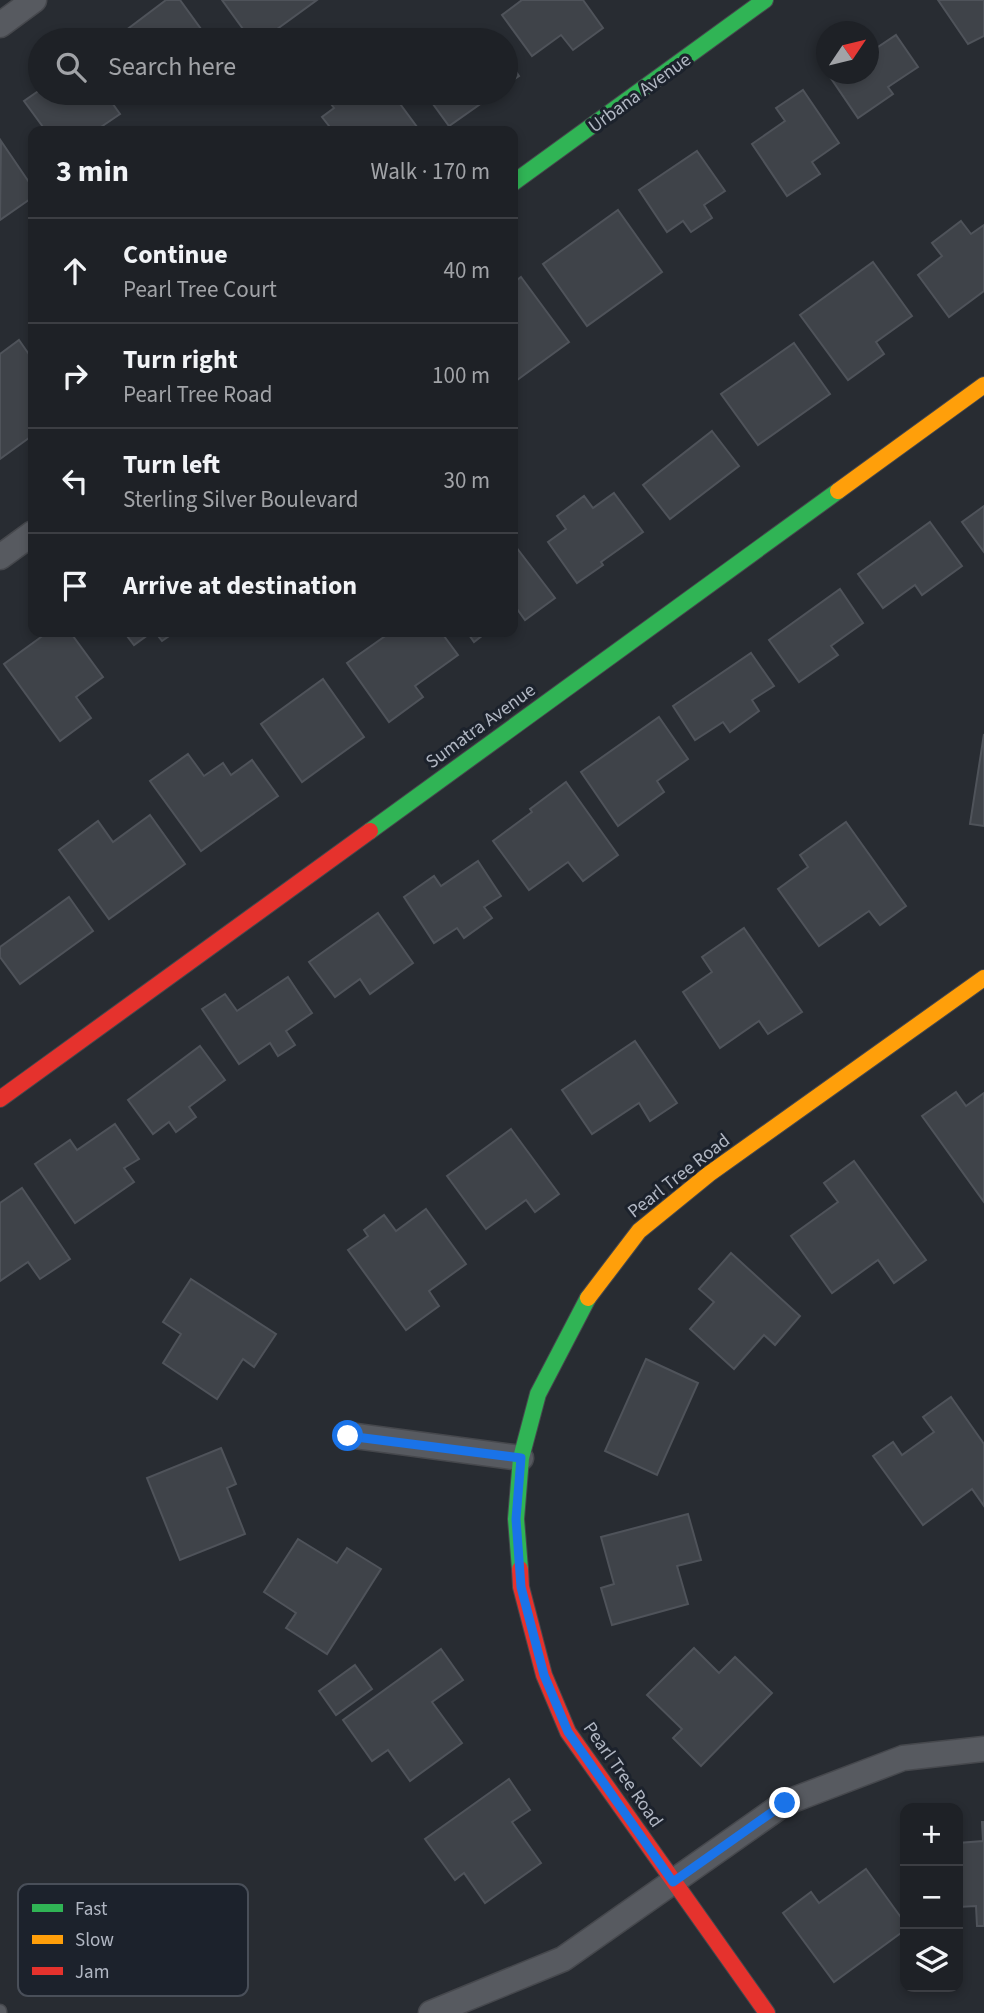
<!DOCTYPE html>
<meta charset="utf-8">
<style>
:root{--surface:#1e2126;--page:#26292e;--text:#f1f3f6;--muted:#a1a3a7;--line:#3c3e43}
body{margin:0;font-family:"Source Sans 3",sans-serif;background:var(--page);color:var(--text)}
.controls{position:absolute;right:21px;bottom:21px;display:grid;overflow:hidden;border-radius:14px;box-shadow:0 4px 10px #0003}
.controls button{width:63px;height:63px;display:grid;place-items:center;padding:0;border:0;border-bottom:2px solid var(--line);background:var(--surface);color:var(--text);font:35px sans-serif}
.compass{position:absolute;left:816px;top:21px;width:63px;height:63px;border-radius:50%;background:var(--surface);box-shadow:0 4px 10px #0003;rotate:55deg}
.stop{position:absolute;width:21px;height:21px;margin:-16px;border:5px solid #1a73e8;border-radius:50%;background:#fff}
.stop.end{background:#1a73e8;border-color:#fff;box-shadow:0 2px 7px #0008}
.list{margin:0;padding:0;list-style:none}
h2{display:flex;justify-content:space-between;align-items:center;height:91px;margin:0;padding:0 28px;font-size:30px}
h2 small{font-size:23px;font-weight:400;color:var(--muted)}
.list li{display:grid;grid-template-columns:46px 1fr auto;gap:21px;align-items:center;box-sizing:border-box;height:105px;padding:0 28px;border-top:2px solid var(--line)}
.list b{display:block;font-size:26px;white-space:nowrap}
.list p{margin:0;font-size:23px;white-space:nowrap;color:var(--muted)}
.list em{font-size:23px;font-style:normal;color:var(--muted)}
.icon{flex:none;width:38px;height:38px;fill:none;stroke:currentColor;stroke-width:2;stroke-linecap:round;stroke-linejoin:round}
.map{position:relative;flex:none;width:984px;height:2013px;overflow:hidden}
.search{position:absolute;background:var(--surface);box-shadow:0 4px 10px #0003;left:28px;top:28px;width:490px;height:77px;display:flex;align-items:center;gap:18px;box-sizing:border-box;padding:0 24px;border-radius:38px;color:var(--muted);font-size:26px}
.panel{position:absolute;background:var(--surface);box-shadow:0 4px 10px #0003;left:28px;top:126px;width:490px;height:511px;border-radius:14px}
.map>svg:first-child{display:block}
.building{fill:#3f4349;stroke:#4f535a;stroke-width:2}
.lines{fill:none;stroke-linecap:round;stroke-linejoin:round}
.lane-casing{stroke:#46484d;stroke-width:15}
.street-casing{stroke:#46484d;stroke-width:27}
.fast-casing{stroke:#46484d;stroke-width:18}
.slow-casing{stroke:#46484d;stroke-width:18}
.jam-casing{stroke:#46484d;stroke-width:18}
.lane{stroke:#575a60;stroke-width:12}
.street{stroke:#575a60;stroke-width:24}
.fast{stroke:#30b455;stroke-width:16}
.slow{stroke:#ff9f0a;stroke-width:16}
.jam{stroke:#e5322d;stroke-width:16}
.route{stroke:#1a73e8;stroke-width:9}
.labels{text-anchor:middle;stroke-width:6;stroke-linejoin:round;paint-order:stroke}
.street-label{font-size:19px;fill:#b1b7c3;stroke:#1c222c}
.key{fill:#1c222c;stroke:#494f59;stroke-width:2}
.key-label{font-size:19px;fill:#b1b7c3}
</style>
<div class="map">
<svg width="984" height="2013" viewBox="0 0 984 2013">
<rect width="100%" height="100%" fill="#282c32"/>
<g class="building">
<path d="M 166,0 L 180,0 L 209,40 L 113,40 Z"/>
<path d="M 222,0 L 317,0 L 262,40 L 251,40 Z"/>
<path d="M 522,0 L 583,0 L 603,28 L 573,50 L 561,35 L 532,56 L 502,15 Z"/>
<path d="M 938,0 L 984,0 L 984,36 L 968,44 Z"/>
<path d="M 896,35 L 918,67 L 888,87 L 893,94 L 858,118 L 828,74 L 869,74 L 869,53 Z"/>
<path d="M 827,55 L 827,72 L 819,60 Z"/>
<path d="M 506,57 L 519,76 L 506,85 Z"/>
<path d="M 40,90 L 40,93 L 105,93 L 120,114 L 95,131 L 46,131 L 24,101 Z"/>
<path d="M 803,90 L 839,143 L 812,162 L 820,174 L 787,196 L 752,144 L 785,121 L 776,108 Z"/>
<path d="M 330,93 L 392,93 L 420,131 L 333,131 L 322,117 L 334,108 L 325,96 Z"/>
<path d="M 425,93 L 496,93 L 449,126 Z"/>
<path d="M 1,141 L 33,188 L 33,197 L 0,220 Z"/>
<path d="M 697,151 L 725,191 L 704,205 L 712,218 L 691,232 L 683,221 L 667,232 L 639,190 Z"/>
<path d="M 618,210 L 662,272 L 587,326 L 543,264 Z"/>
<path d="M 961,221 L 971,234 L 984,225 L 984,291 L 949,317 L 918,275 L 942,256 L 932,243 Z"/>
<path d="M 873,262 L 912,316 L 876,342 L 884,354 L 848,380 L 800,315 Z"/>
<path d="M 521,277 L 569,342 L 513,383 L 513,283 Z"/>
<path d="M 19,340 L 33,360 L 33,435 L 0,459 L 0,354 Z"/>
<path d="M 794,343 L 830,394 L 758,445 L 721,394 Z"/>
<path d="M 712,431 L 739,466 L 670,519 L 643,485 Z"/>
<path d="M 614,493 L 643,532 L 601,562 L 603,565 L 577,583 L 548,542 L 566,529 L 557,516 L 584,496 L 593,508 Z"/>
<path d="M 984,506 L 984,552 L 962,522 Z"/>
<path d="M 930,522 L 962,566 L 922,595 L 915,585 L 883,608 L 858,574 Z"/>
<path d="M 513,543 L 555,598 L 525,620 L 517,609 L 513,612 Z"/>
<path d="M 840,589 L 863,623 L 831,646 L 838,655 L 799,682 L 769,640 Z"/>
<path d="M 48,632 L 70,632 L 103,677 L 76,697 L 91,718 L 60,741 L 4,664 Z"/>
<path d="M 124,632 L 152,632 L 134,645 Z"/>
<path d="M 155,632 L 175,632 L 162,641 Z"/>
<path d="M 391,632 L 441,632 L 458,655 L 415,686 L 423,697 L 389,722 L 347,663 Z"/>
<path d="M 467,632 L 487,632 L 474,642 Z"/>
<path d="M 751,653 L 774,686 L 752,700 L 759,711 L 730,732 L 723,722 L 695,740 L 673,706 Z"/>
<path d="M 323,679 L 364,737 L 302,782 L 261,724 Z"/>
<path d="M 659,717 L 688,759 L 657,781 L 664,792 L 618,826 L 581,772 Z"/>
<path d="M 984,734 L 984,826 L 970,824 Z"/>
<path d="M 188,754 L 204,776 L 223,763 L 231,775 L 252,760 L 278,796 L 201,851 L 150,781 Z"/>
<path d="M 566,782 L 618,855 L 583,881 L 568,862 L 529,890 L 493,841 L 532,812 L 530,809 Z"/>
<path d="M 150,815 L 185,864 L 109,919 L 59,850 L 98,821 L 113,842 Z"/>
<path d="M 846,822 L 906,906 L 880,925 L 869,911 L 819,946 L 778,889 L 808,867 L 800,855 Z"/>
<path d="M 478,861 L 501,896 L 484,907 L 492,918 L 464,938 L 457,928 L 434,943 L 404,897 L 434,876 L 441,886 Z"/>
<path d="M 69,897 L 93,931 L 20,984 L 0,957 L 0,947 Z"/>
<path d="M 378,913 L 413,963 L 370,994 L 360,979 L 335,997 L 309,962 Z"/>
<path d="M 744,928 L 802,1012 L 768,1034 L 759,1021 L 720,1048 L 683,992 L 712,972 L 702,957 Z"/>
<path d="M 288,977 L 312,1013 L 286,1031 L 295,1045 L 278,1056 L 270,1043 L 239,1064 L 202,1009 L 225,994 L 237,1011 Z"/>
<path d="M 635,1041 L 677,1103 L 650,1121 L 639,1103 L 592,1134 L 562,1090 Z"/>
<path d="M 200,1046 L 225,1080 L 189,1107 L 196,1117 L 176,1132 L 169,1122 L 153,1134 L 128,1100 Z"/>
<path d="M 956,1092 L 966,1106 L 984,1093 L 984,1202 L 922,1116 Z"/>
<path d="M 115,1124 L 139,1159 L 124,1168 L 134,1182 L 75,1223 L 35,1164 L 70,1140 L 77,1150 Z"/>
<path d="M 511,1129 L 559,1194 L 535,1212 L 526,1200 L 486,1229 L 447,1176 Z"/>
<path d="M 854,1161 L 926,1260 L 894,1283 L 878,1260 L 832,1293 L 791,1236 L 838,1202 L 824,1183 Z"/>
<path d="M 22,1188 L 70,1259 L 40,1279 L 28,1262 L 0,1281 L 0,1203 Z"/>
<path d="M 426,1209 L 466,1264 L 429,1291 L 439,1306 L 406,1330 L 348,1250 L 368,1236 L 364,1230 L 384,1215 L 396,1231 Z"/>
<path d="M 731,1253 L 800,1316 L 775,1345 L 764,1335 L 734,1369 L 690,1329 L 714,1302 L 699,1289 Z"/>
<path d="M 191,1279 L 276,1334 L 254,1367 L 243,1359 L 217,1399 L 163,1363 L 181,1334 L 163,1322 Z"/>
<path d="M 646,1359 L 698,1383 L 657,1475 L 605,1451 Z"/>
<path d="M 951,1397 L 984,1444 L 984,1506 L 972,1489 L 923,1525 L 873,1456 L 893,1442 L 902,1455 L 934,1432 L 923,1417 Z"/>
<path d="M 221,1448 L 236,1484 L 227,1488 L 245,1534 L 180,1560 L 147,1478 Z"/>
<path d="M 688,1514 L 701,1560 L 677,1566 L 688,1604 L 612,1625 L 601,1588 L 614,1584 L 601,1537 Z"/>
<path d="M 298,1539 L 337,1563 L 347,1548 L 381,1569 L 327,1654 L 286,1628 L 296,1613 L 264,1592 Z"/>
<path d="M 694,1648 L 719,1673 L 735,1657 L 772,1693 L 701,1766 L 673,1738 L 682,1729 L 647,1695 Z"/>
<path d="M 441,1649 L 463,1680 L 432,1702 L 462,1743 L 410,1781 L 388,1750 L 372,1761 L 343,1720 Z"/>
<path d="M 355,1665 L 372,1689 L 336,1715 L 319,1691 Z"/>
<path d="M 509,1779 L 530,1810 L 512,1822 L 541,1863 L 485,1903 L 464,1873 L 455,1880 L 425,1839 Z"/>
<path d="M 982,1822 L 984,1822 L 984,1926 L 977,1926 L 976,1906 L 958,1907 L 958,1843 L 983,1841 Z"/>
<path d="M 866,1869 L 905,1923 L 905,1930 L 834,1982 L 783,1913 L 811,1892 L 819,1903 Z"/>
</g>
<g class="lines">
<g class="lane-casing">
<path id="lane" d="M 0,2011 L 0,2013"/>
</g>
<g class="street-casing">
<g id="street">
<path d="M 0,25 L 34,0"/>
<path d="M 0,557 L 33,533"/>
<path d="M 348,1435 L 521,1458"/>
<path d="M 431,2013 L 563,1959 L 785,1803 L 903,1758 L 984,1749"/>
</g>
</g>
<g class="fast-casing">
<g id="fast">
<path d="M 513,183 L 765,0"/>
<path d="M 370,831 L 838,491"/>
<path d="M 520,1569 L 516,1519 L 521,1458 L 538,1394 L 588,1298"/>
</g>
</g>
<g class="slow-casing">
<g id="slow">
<path d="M 838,491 L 984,385"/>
<path d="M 588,1298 L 639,1231 L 709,1174 L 984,978"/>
</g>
</g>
<g class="jam-casing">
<g id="jam">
<path d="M 0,1099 L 370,831"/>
<path d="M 520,1569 L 521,1587 L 544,1675 L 568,1732 L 767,2013"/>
</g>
</g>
<use href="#lane" class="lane"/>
<use href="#street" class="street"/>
<use href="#fast" class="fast"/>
<use href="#slow" class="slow"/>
<use href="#jam" class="jam"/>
</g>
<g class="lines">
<path class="route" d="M 348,1436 L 521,1458 L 516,1519 L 521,1587 L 544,1675 L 568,1732 L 673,1882 L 785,1803"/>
</g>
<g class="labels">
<g class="street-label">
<text transform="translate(639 92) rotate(-36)" y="7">Urbana Avenue</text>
<text transform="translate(480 725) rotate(-36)" y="7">Sumatra Avenue</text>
<text transform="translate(678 1175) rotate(-38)" y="7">Pearl Tree Road</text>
<text transform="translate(624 1774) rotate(55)" y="7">Pearl Tree Road</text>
</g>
</g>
<rect x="18" y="1884" width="230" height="112" rx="10" class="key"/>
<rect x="32" y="1904" width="31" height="8" fill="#30b455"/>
<rect x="32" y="1935" width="31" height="9" fill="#ff9f0a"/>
<rect x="32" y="1967" width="31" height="8" fill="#e5322d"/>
<g class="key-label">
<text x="75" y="1915">Fast</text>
<text x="75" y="1946">Slow</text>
<text x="75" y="1978">Jam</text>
</g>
</svg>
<div class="controls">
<button>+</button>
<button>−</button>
<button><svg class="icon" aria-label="layers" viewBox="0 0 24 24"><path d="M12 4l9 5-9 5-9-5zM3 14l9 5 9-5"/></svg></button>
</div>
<svg class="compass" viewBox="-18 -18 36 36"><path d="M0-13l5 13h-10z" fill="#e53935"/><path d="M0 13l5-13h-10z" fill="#a1a3a7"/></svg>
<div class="stop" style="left:348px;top:1436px"></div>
<div class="stop end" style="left:785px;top:1803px"></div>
<div class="search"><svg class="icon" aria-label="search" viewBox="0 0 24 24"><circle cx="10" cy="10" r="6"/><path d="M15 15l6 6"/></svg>Search here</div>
<section class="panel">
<h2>3 min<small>Walk · 170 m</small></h2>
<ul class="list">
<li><svg class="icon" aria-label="ahead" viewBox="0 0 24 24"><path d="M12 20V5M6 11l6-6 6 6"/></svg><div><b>Continue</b><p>Pearl Tree Court</p></div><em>40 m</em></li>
<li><svg class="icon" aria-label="right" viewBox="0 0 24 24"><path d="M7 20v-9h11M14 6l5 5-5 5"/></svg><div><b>Turn right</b><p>Pearl Tree Road</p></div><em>100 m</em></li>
<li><svg class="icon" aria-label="left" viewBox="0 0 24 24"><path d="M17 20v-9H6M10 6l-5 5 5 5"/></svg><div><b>Turn left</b><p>Sterling Silver Boulevard</p></div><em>30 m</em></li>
<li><svg class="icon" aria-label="arrive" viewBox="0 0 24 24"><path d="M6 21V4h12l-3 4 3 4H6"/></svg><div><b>Arrive at destination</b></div></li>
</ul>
</section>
</div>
